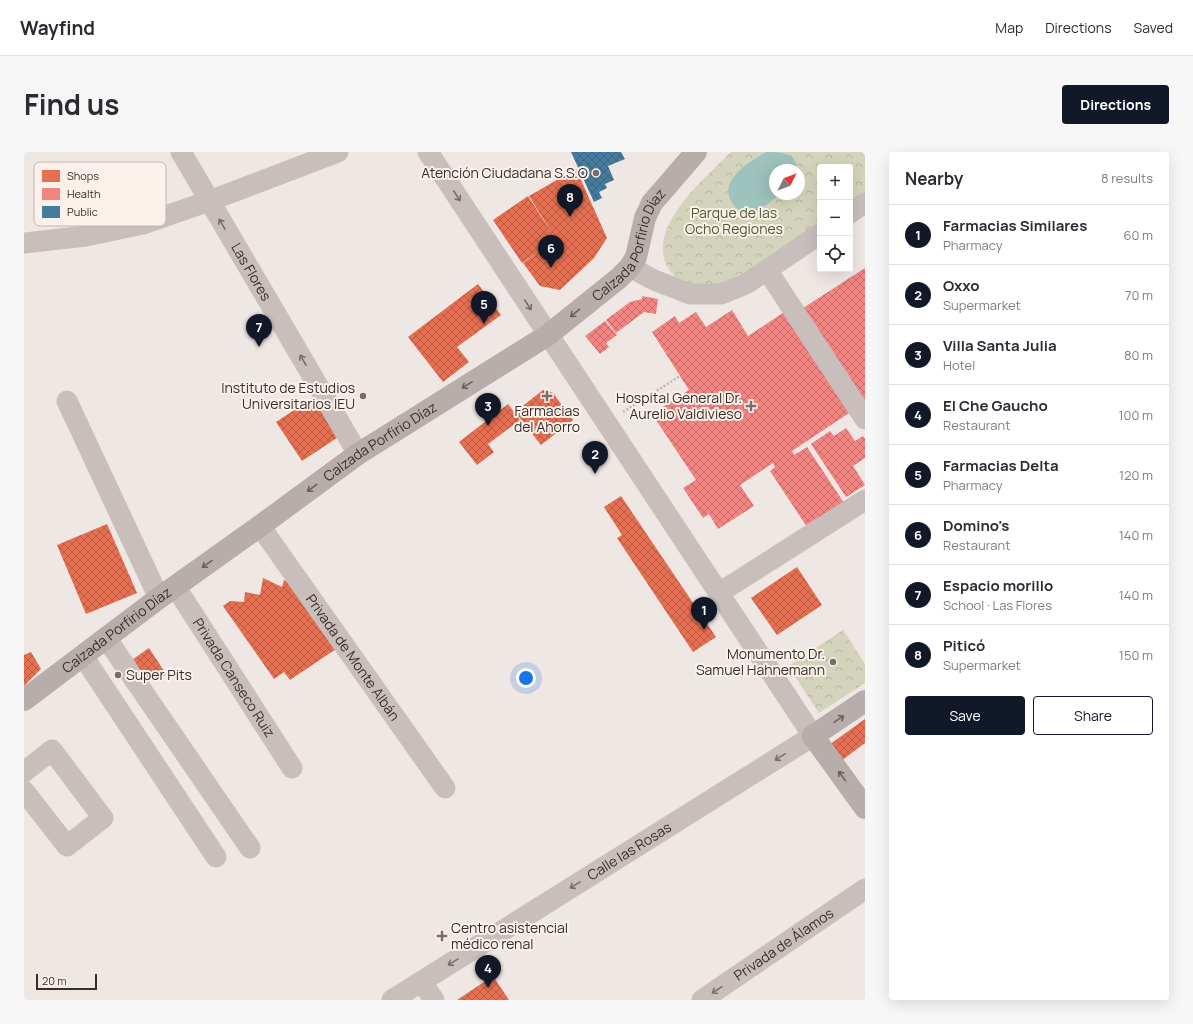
<!DOCTYPE html>
<meta charset="utf-8">
<style>
:root{--surface:#fff;--page:#f7f7f7;--text:#2b2b33;--muted:#7c7c81;--line:#e1e1e2;--accent:#111827}
body{margin:0;font-family:Manrope,sans-serif;background:var(--page);color:var(--text)}
.controls{position:absolute;right:12px;top:12px;display:grid;overflow:hidden;border-radius:4px;box-shadow:0 4px 16px #0002}
.controls button{width:36px;height:36px;display:grid;place-items:center;padding:0;border:0;border-bottom:1px solid var(--line);background:var(--surface);color:var(--text);font:20px sans-serif}
.compass{position:absolute;left:745px;top:12px;width:36px;height:36px;border-radius:50%;background:var(--surface);box-shadow:0 4px 16px #0002;rotate:48deg}
.scale{position:absolute;left:12px;bottom:10px;width:61px;box-sizing:border-box;padding-left:4px;border:2px solid #3a2c29;border-top:0;font-size:11px;line-height:14px;white-space:nowrap;color:#3a2c29;-webkit-text-stroke:3px #fbf1eb;paint-order:stroke}
.you{position:absolute;left:502px;top:526px;width:14px;height:14px;margin:-10px;border:3px solid #fff;border-radius:50%;background:#1a73e8;box-shadow:0 0 0 6px #1a73e833}
.badge{display:grid;place-items:center;width:26px;height:26px;border-radius:50%;background:var(--accent);color:#fff;font-size:13px;font-weight:700}
.pin{position:absolute;translate:-50% -33px;filter:drop-shadow(0 1px 2px #0008)}
.pin::after{content:'';position:absolute;top:21px;width:14px;height:12px;background:inherit;clip-path:polygon(0 0,100% 0,50% 100%)}
.list{margin:0;padding:0;list-style:none}
h2{display:flex;justify-content:space-between;align-items:center;height:52px;margin:0;padding:0 16px;font-size:17px}
h2 small{font-size:13px;font-weight:400;color:var(--muted)}
.list li{display:grid;grid-template-columns:26px 1fr auto;gap:12px;align-items:center;box-sizing:border-box;height:60px;padding:0 16px;border-top:1px solid var(--line)}
.list b{display:block;font-size:15px;white-space:nowrap}
.list p{margin:0;font-size:13px;white-space:nowrap;color:var(--muted)}
.list em{font-size:13px;font-style:normal;color:var(--muted)}
.actions{display:flex;gap:8px;padding:12px 16px}
.actions a{flex:1;padding:9px 0;border:1px solid var(--accent);border-radius:4px;text-align:center;font-size:14px;color:var(--accent)}
.actions .main{background:var(--accent);color:#fff}
.icon{flex:none;width:22px;height:22px;fill:none;stroke:currentColor;stroke-width:2;stroke-linecap:round;stroke-linejoin:round}
.map{position:relative;flex:none;width:841px;height:848px;overflow:hidden;border-radius:4px}
header{display:flex;align-items:center;gap:24px;box-sizing:border-box;height:56px;padding:0 20px;background:var(--surface);border-bottom:1px solid var(--line)}
header strong{font-size:19px}
nav{display:flex;gap:22px;margin-inline-start:auto;font-size:14px}
.intro{display:flex;align-items:center;justify-content:space-between;box-sizing:border-box;height:96px;padding:0 24px}
h1{margin:0;font-size:28px}
.button{padding:10px 18px;border-radius:4px;background:var(--accent);color:#fff;font-size:14px;font-weight:700}
main{display:flex;gap:24px;padding:0 24px}
aside{flex:1;background:var(--surface);border-radius:4px;box-shadow:0 4px 16px #0002}
.map>svg:first-child{display:block}
.park{fill:url(#park-crowns);fill-rule:evenodd}
.water{fill:#9ec3bc}
.shops{fill:url(#shops-cross-hatch)}
.health{fill:url(#health-cross-hatch)}
.public{fill:url(#public-cross-hatch)}
.lines{fill:none;stroke-linecap:round;stroke-linejoin:round}
.path{stroke:#c1b8b4;stroke-width:2.5;stroke-dasharray:2 2;stroke-linecap:butt}
.minor{stroke:#c8bfbc;stroke-width:21}
.major{stroke:#b7aeab;stroke-width:22}
.oneway{stroke:#7a6e6b}
.oneway2{stroke:#6c605d}
.poi-dot{fill:#796d6a;stroke:#fbf1eb;stroke-width:1.5}
.labels{text-anchor:middle;stroke-width:4;stroke-linejoin:round;paint-order:stroke}
.poi-label{font-size:14px;fill:#3a2c29;stroke:#fbf1eb;text-anchor:end}
.park-label{font-size:14px;fill:#50592c;stroke:#fbf1eb}
.street-label{font-size:14px;fill:#3a2c29;stroke:#fbf1eb}
.key{fill:#fbf1eb;stroke:#c1b6b1;stroke-width:1}
.key-label{font-size:11px;fill:#3a2c29}
</style>
<header>
<strong>Wayfind</strong>
<nav><a>Map</a><a>Directions</a><a>Saved</a></nav>
</header>
<div class="intro"><h1>Find us</h1><a class="button">Directions</a></div>
<main>
<div class="map">
<svg width="841" height="848" viewBox="0 0 841 848">
<defs>
<pattern id="park-crowns" width="20" height="18" patternUnits="userSpaceOnUse"><rect width="20" height="18" fill="#d4d4bc"/><path d="M2 6a3 3 0 1 1 6 0M12 15a3 3 0 1 1 6 0" fill="none" stroke="#b7b6a2"/></pattern>
<pattern id="shops-cross-hatch" width="8" height="8" patternUnits="userSpaceOnUse"><rect width="8" height="8" fill="#e76f51"/><path d="M0 0l8 8M0 8l8-8" fill="none" stroke="#bc5b43"/></pattern>
<pattern id="health-cross-hatch" width="8" height="8" patternUnits="userSpaceOnUse"><rect width="8" height="8" fill="#f28482"/><path d="M0 0l8 8M0 8l8-8" fill="none" stroke="#c56c6a"/></pattern>
<pattern id="public-cross-hatch" width="8" height="8" patternUnits="userSpaceOnUse"><rect width="8" height="8" fill="#457b9d"/><path d="M0 0l8 8M0 8l8-8" fill="none" stroke="#3b6580"/></pattern>
</defs>
<rect width="100%" height="100%" fill="#efe7e3"/>
<g class="park">
<path d="M 707,0 L 838,0 L 841,4 L 841,42 L 826,53 L 826,15 L 796,15 L 796,72 C 771,88 747,104 722,120 C 715,124 706,132 699,134 C 683,137 662,136 650,124 C 612,83 680,27 707,0 ZM 751,18 L 775,18 L 775,42 L 751,42 Z"/>
<path d="M 819,478 L 841,512 L 841,531 L 795,561 L 764,514 Z"/>
</g>
<path class="water" d="M 742,0 C 754,0 775,0 772,18 L 751,18 L 751,42 L 756,42 C 748,48 739,57 730,60 C 713,66 698,43 707,29 C 714,16 730,7 742,0 Z"/>
<g class="shops">
<path d="M 552,17 L 583,86 L 570,106 L 536,138 L 516,134 L 499,111 L 517,98 L 498,111 L 469,68 L 504,44 L 532,87 L 505,44 Z"/>
<path d="M 454,132 L 477,163 L 433,195 L 445,210 L 419,230 L 384,185 Z"/>
<path d="M 519,238 L 529,241 L 549,268 L 517,293 L 491,260 Z"/>
<path d="M 290,245 L 316,284 L 278,309 L 252,270 Z"/>
<path d="M 484,252 L 496,268 L 464,292 L 470,300 L 453,313 L 435,290 Z"/>
<path d="M 597,344 L 692,485 L 669,500 L 593,386 L 598,383 L 580,355 Z"/>
<path d="M 83,372 L 113,441 L 62,462 L 33,393 Z"/>
<path d="M 773,415 L 798,453 L 753,483 L 727,446 Z"/>
<path d="M 239,426 L 258,435 L 260,428 L 272,436 L 312,497 L 266,528 L 260,520 L 250,527 L 199,454 L 206,449 L 220,450 L 221,440 L 236,443 Z"/>
<path d="M 125,496 L 142,522 L 131,530 L 128,526 L 120,531 L 105,510 Z"/>
<path d="M 7,500 L 17,517 L 0,534 L 0,503 Z"/>
<path d="M 841,567 L 841,591 L 817,609 L 805,593 Z"/>
<path d="M 469,824 L 485,848 L 433,848 Z"/>
</g>
<g class="health">
<path d="M 841,116 L 841,257 L 776,158 Z"/>
<path d="M 618,144 L 634,147 L 632,162 L 620,160 L 592,181 L 582,168 L 606,150 L 618,147 Z"/>
<path d="M 708,158 L 724,184 L 762,159 L 828,259 L 768,299 L 770,303 L 783,295 L 822,354 L 785,378 L 746,319 L 751,315 L 749,311 L 716,333 L 730,354 L 694,377 L 685,362 L 679,366 L 659,336 L 672,328 L 628,262 L 665,238 L 628,180 L 651,164 L 655,171 L 672,160 L 682,175 Z"/>
<path d="M 581,169 L 593,183 L 582,191 L 585,195 L 576,202 L 561,184 Z"/>
<path d="M 822,276 L 831,289 L 839,284 L 841,287 L 841,306 L 829,314 L 841,333 L 822,345 L 787,292 L 806,279 L 810,284 Z"/>
</g>
<path class="public" d="M 547,0 L 597,0 L 601,7 L 584,14 L 590,28 L 581,32 L 583,36 L 575,40 L 578,46 L 570,50 Z"/>
<g class="lines">
<path class="path" d="M 599,260 L 656,224"/>
<g class="minor">
<path id="s1" d="M 157,0 L 334,302"/>
<path d="M 826,61 L 841,51"/>
<path d="M 0,91 L 62,84 L 119,72 L 185,49 L 314,0"/>
<path d="M 606,115 L 630,128 L 666,142 L 697,142 L 722,132 L 796,82"/>
<path d="M 743,118 L 841,267"/>
<path d="M 43,249 L 135,446"/>
<path id="s2" d="M 236,374 L 421,636"/>
<path id="s3" d="M 151,434 L 268,616"/>
<path d="M 695,441 L 841,348"/>
<path d="M 82,486 L 226,696"/>
<path d="M 59,504 L 192,705"/>
<path d="M 0,620 L 28,598 L 79,666 L 43,694 L 0,639"/>
<path d="M 398,830 L 410,848"/>
<path id="s4" d="M 368,848 L 789,584 L 404,0"/>
<path id="s5" d="M 678,848 L 841,737"/>
</g>
<g class="major">
<path id="s6" d="M 0,548 L 135,446 L 236,374 L 334,302 L 524,183 L 595,126 L 606,115 L 612,105 L 621,66 L 628,51 L 672,0"/>
<path d="M 841,549 L 789,584 L 841,656"/>
</g>
</g>
<defs><path id="oneway-shaft" d="M-6 0H5M1.5-3L5.5 0L1.5 3" fill="none" stroke-width="1.6" stroke-linecap="round" stroke-linejoin="round"/></defs>
<g class="oneway">
<use href="#oneway-shaft" transform="translate(433 44) rotate(57)"/>
<use href="#oneway-shaft" transform="translate(198 72) rotate(-120)"/>
<use href="#oneway-shaft" transform="translate(504 153) rotate(57)"/>
<use href="#oneway-shaft" transform="translate(279 208) rotate(-120)"/>
<use href="#oneway-shaft" transform="translate(756 605) rotate(148)"/>
<use href="#oneway-shaft" transform="translate(551 733) rotate(148)"/>
<use href="#oneway-shaft" transform="translate(429 810) rotate(148)"/>
<use href="#oneway-shaft" transform="translate(693 838) rotate(146)"/>
</g>
<g class="oneway2">
<use href="#oneway-shaft" transform="translate(551 161) rotate(141)"/>
<use href="#oneway-shaft" transform="translate(443 233) rotate(148)"/>
<use href="#oneway-shaft" transform="translate(288 336) rotate(143)"/>
<use href="#oneway-shaft" transform="translate(183 412) rotate(145)"/>
<use href="#oneway-shaft" transform="translate(815 567) rotate(-34)"/>
<use href="#oneway-shaft" transform="translate(818 624) rotate(-126)"/>
</g>
<g class="poi-dot">
<circle cx="572" cy="21" r="4"/>
<circle cx="339" cy="244" r="4"/>
<path d="M521 238h4v4h4v4h-4v4h-4v-4h-4v-4h4z"/>
<path d="M725 248h4v4h4v4h-4v4h-4v-4h-4v-4h4z"/>
<circle cx="809" cy="510" r="4"/>
<circle cx="94" cy="523" r="4"/>
<path d="M416 778h4v4h4v4h-4v4h-4v-4h-4v-4h4z"/>
</g>
<g class="labels">
<g class="poi-label">
<text x="564" y="26">Atención Ciudadana S.S.O</text>
<text x="331" y="241">Instituto de Estudios<tspan x="331" dy="16">Universitarios IEU</tspan></text>
<text x="718" y="251">Hospital General Dr.<tspan x="718" dy="16">Aurelio Valdivieso</tspan></text>
<text x="523" y="264" text-anchor="middle">Farmacias<tspan x="523" dy="16">del Ahorro</tspan></text>
<text x="801" y="507">Monumento Dr.<tspan x="801" dy="16">Samuel Hahnemann</tspan></text>
<text x="102" y="528" text-anchor="start">Super Pits</text>
<text x="427" y="781" text-anchor="start">Centro asistencial<tspan x="427" dy="16">médico renal</tspan></text>
</g>
<g class="park-label">
<text x="710" y="66">Parque de las<tspan x="710" dy="16">Ocho Regiones</tspan></text>
</g>
<g class="street-label">
<text dy="5" stroke="none"><textPath href="#s6" startOffset="764">Calzada Porfirio Díaz</textPath></text>
<text dy="5" stroke="none"><textPath href="#s1" startOffset="139">Las Flores</textPath></text>
<text dy="5" stroke="none"><textPath href="#s6" startOffset="440">Calzada Porfirio Díaz</textPath></text>
<text dy="5" stroke="none"><textPath href="#s6" startOffset="116">Calzada Porfirio Díaz</textPath></text>
<text dy="5" stroke="none"><textPath href="#s2" startOffset="161">Privada de Monte Albán</textPath></text>
<text dy="5" stroke="none"><textPath href="#s3" startOffset="109">Privada Canseco Ruiz</textPath></text>
<text dy="5" stroke="none"><textPath href="#s4" startOffset="280">Calle las Rosas</textPath></text>
<text dy="5" stroke="none"><textPath href="#s5" startOffset="99">Privada de Álamos</textPath></text>
</g>
</g>
<rect x="10" y="10" width="132" height="64" rx="6" class="key"/>
<rect x="18" y="18" width="18" height="12" fill="#e76f51"/>
<rect x="18" y="36" width="18" height="12" fill="#f28482"/>
<rect x="18" y="54" width="18" height="12" fill="#457b9d"/>
<g class="key-label">
<text x="43" y="28">Shops</text>
<text x="43" y="46">Health</text>
<text x="43" y="64">Public</text>
</g>
</svg>
<div class="controls">
<button>+</button>
<button>−</button>
<button><svg class="icon" aria-label="locate" viewBox="0 0 24 24"><circle cx="12" cy="12" r="6"/><path d="M12 2v4M12 18v4M2 12h4M18 12h4"/></svg></button>
</div>
<svg class="compass" viewBox="-18 -18 36 36"><path d="M0-13l5 13h-10z" fill="#e53935"/><path d="M0 13l5-13h-10z" fill="#7c7c81"/></svg>
<div class="scale">20 m</div>
<div class="you"></div>
<div class="pin badge" style="left:680px;top:478px">1</div>
<div class="pin badge" style="left:571px;top:322px">2</div>
<div class="pin badge" style="left:464px;top:274px">3</div>
<div class="pin badge" style="left:464px;top:836px">4</div>
<div class="pin badge" style="left:460px;top:172px">5</div>
<div class="pin badge" style="left:527px;top:116px">6</div>
<div class="pin badge" style="left:235px;top:195px">7</div>
<div class="pin badge" style="left:546px;top:65px">8</div>
</div>
<aside>
<h2>Nearby<small>8 results</small></h2>
<ul class="list">
<li><span class="badge">1</span><div><b>Farmacias Similares</b><p>Pharmacy</p></div><em>60 m</em></li>
<li><span class="badge">2</span><div><b>Oxxo</b><p>Supermarket</p></div><em>70 m</em></li>
<li><span class="badge">3</span><div><b>Villa Santa Julia</b><p>Hotel</p></div><em>80 m</em></li>
<li><span class="badge">4</span><div><b>El Che Gaucho</b><p>Restaurant</p></div><em>100 m</em></li>
<li><span class="badge">5</span><div><b>Farmacias Delta</b><p>Pharmacy</p></div><em>120 m</em></li>
<li><span class="badge">6</span><div><b>Domino's</b><p>Restaurant</p></div><em>140 m</em></li>
<li><span class="badge">7</span><div><b>Espacio morillo</b><p>School · Las Flores</p></div><em>140 m</em></li>
<li><span class="badge">8</span><div><b>Piticó</b><p>Supermarket</p></div><em>150 m</em></li>
</ul>
<div class="actions"><a class="main">Save</a><a>Share</a></div>
</aside>
</main>
